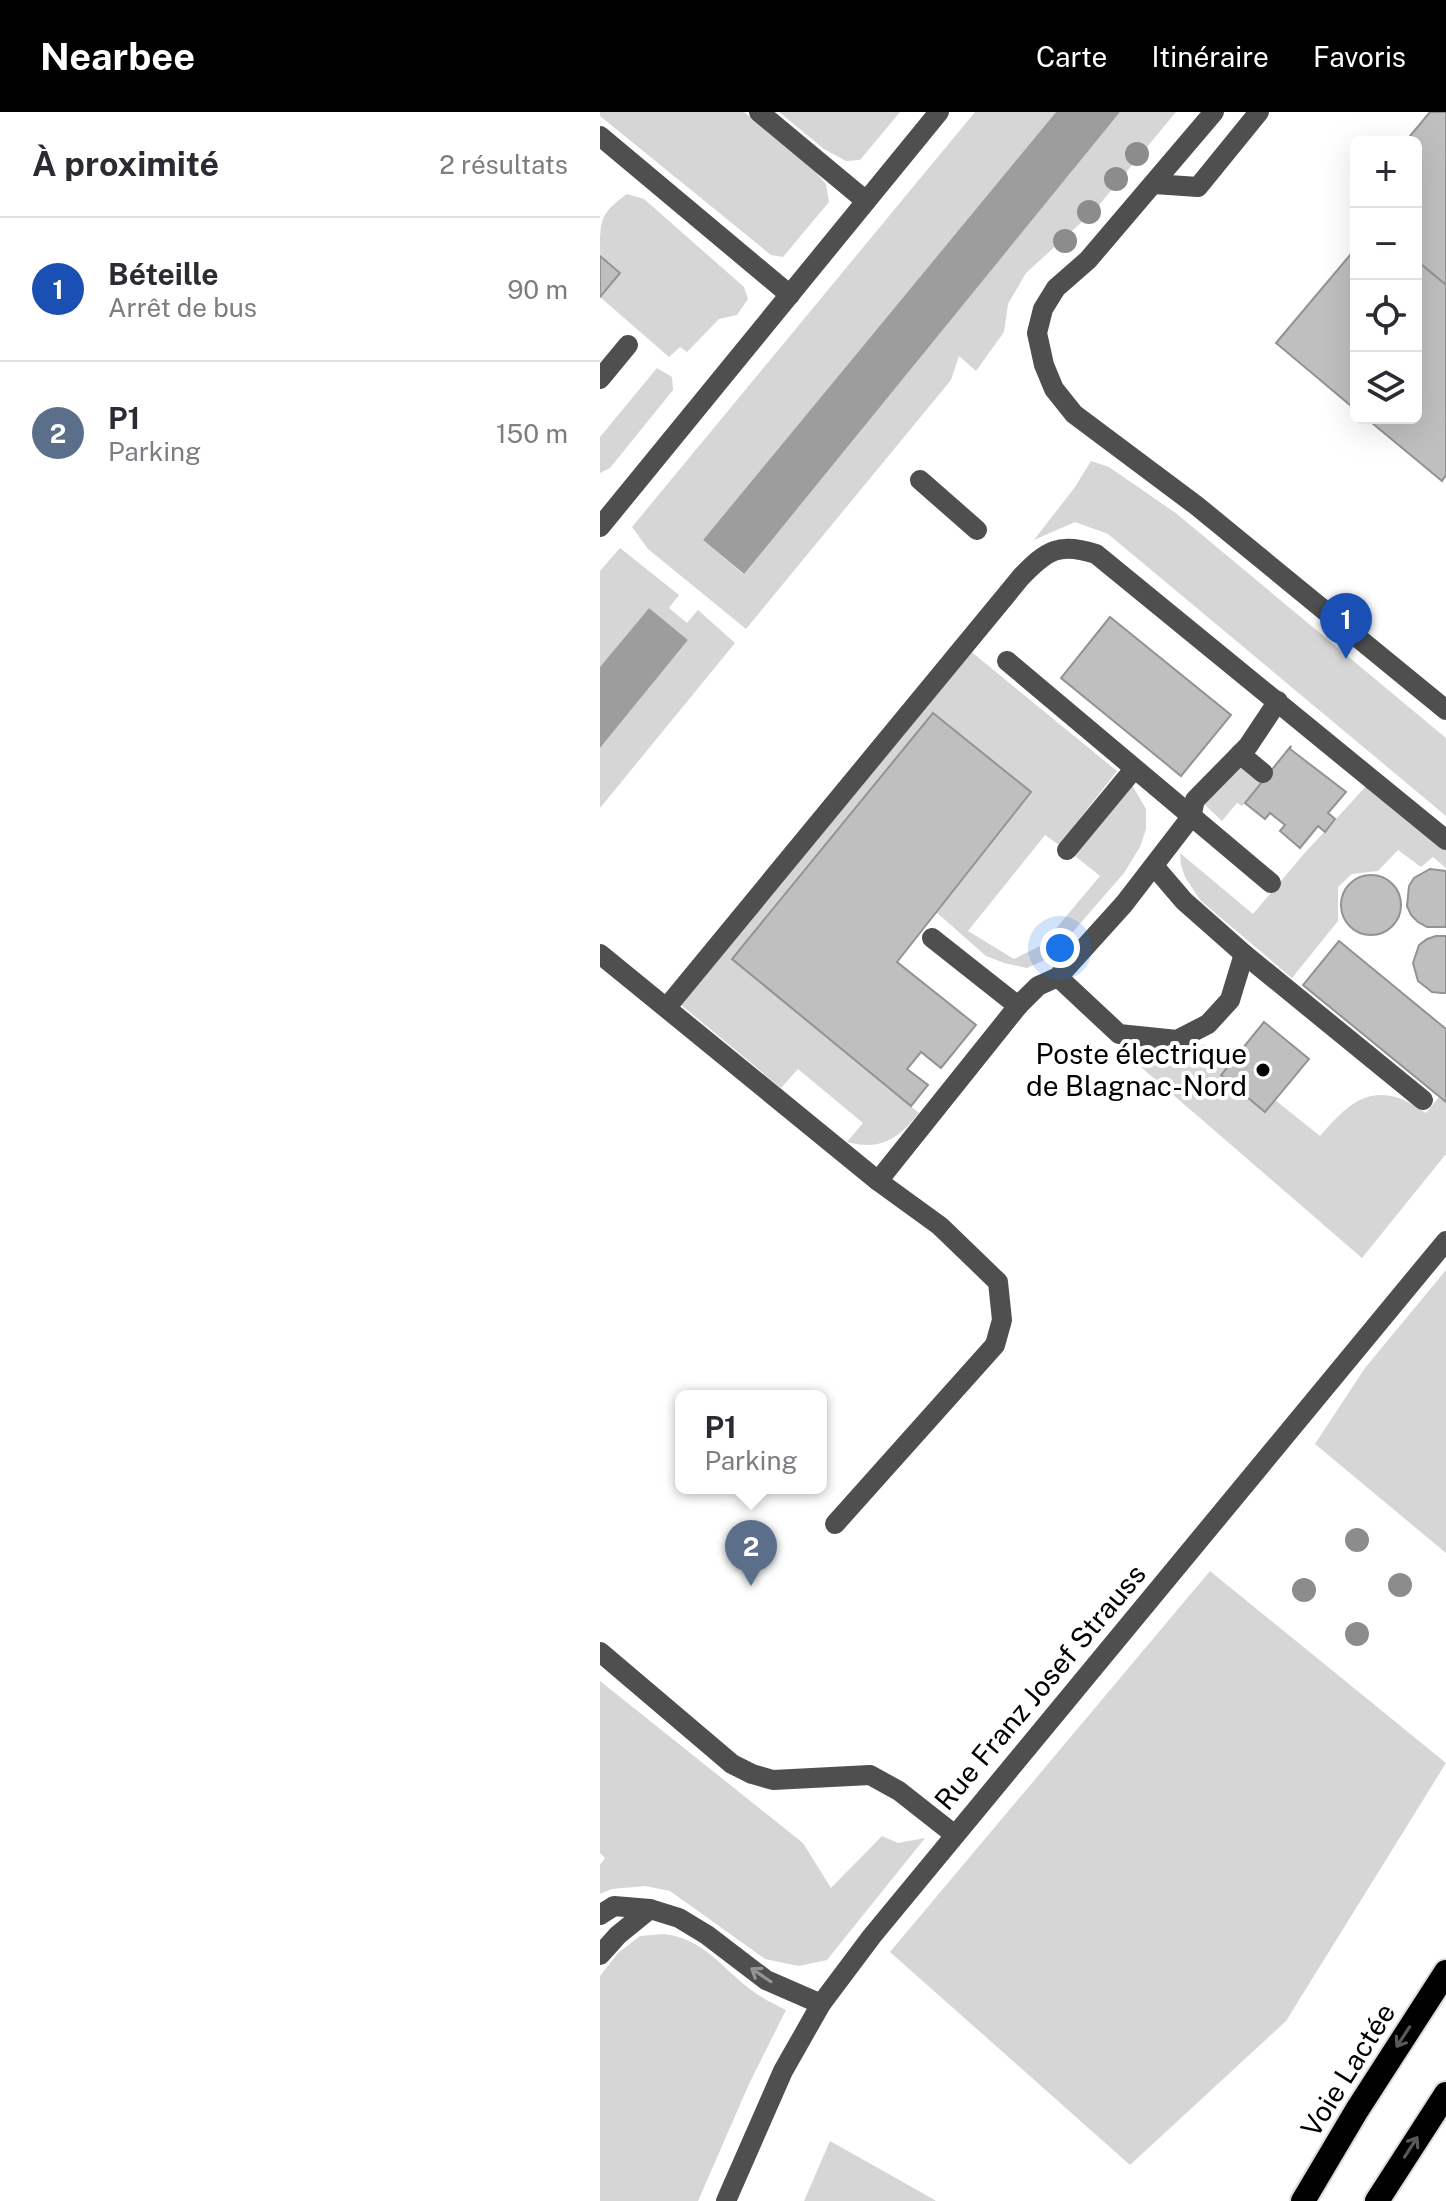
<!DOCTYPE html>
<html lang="fr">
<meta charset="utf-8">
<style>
:root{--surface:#fff;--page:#f2f2f3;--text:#2b2b33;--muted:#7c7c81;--line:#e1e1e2;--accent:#000}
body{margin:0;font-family:"Public Sans",sans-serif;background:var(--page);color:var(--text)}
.controls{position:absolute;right:24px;top:24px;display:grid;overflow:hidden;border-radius:12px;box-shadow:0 8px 32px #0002}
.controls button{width:72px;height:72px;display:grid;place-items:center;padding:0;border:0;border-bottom:2px solid var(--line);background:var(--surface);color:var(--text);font:40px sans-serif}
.you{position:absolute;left:460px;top:836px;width:28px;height:28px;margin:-20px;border:6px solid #fff;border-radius:50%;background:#1a73e8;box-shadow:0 0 0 12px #1a73e833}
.badge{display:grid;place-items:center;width:52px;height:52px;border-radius:50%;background:var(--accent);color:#fff;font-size:26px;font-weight:700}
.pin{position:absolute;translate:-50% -66px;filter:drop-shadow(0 2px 4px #0008)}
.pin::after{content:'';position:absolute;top:42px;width:28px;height:24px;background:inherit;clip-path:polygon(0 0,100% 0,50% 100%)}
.popup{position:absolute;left:75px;top:1278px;width:152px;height:104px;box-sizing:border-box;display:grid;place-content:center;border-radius:12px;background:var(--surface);filter:drop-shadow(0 2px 6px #0005);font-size:26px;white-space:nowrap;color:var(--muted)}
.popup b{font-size:30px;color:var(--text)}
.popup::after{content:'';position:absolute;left:50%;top:100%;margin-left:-16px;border:16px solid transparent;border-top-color:var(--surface)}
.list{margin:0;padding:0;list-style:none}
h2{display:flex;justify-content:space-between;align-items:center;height:104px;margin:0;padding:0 32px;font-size:34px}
h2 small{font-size:26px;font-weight:400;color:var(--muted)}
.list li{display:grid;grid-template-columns:52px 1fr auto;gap:24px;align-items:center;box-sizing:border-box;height:144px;padding:0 32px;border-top:2px solid var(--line)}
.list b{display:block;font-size:30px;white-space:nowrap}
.list p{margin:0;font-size:26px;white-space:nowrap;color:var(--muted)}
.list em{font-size:26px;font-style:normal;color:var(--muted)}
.icon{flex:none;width:44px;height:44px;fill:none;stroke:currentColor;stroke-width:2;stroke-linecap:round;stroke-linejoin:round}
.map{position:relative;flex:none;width:846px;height:2089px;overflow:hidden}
header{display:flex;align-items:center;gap:48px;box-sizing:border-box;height:112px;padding:0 40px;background:var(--accent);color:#fff}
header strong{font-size:38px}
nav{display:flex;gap:44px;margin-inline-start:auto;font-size:28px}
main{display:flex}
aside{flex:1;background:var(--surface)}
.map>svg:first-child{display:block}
.green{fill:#d6d6d6}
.water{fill:#9d9d9d}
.building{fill:#bfbfbf;stroke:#939393;stroke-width:2}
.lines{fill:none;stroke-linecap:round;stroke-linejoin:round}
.highway-casing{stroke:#dbdbdb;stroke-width:28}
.minor{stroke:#4f4f4f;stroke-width:20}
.highway{stroke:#000;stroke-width:24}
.tree{fill:#8c8c8c}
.oneway{stroke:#959595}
.oneway2{stroke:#595959}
.poi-dot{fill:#000;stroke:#fff;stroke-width:3}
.labels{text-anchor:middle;stroke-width:8;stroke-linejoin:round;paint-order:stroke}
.poi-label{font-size:28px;fill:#000;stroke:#fff;text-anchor:end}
.street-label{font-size:28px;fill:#000;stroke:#fff}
</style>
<header>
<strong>Nearbee</strong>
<nav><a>Carte</a><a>Itinéraire</a><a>Favoris</a></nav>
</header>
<main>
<aside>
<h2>À proximité<small>2 résultats</small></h2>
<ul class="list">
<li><span class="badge" style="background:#1a4fb4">1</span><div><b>Béteille</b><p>Arrêt de bus</p></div><em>90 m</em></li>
<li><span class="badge" style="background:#5c6f8a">2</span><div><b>P1</b><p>Parking</p></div><em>150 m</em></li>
</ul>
</aside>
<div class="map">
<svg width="846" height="2089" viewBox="0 0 846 2089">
<rect width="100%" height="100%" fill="#fff"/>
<g class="green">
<path d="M 0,0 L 144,0 L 213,57 L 226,72 L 229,90 L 183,145 L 171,143 L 0,4 Z"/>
<path d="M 179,0 L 300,0 L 260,48 L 246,49 L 224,37 Z"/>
<path d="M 375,0 L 456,0 L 103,428 L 143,462 L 520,0 L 576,0 L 494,99 L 426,161 L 408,192 L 404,220 L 376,259 L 359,244 L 351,268 L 146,517 L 48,437 L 32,415 Z"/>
<path d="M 27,82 L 44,87 L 144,175 L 148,187 L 137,203 L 119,207 L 87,240 L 80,235 L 69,245 L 0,185 L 20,161 L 0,144 C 0,106 0,102 27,82 Z"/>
<path d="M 57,256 L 72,265 L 73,278 L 10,356 L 0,361 L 0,325 Z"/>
<path d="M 491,349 L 509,355 L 577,402 L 846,626 L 846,704 L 508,422 L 475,410 L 434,428 L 475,375 Z"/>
<path d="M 20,436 L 79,483 L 69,496 L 87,511 L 98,498 L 135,531 L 0,696 L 0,636 L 88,528 L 49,496 L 0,555 L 0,459 Z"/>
<path d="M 369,538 L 517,659 L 459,733 L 445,723 L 368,819 L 414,847 L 442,833 L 500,764 L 475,744 L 532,673 L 546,697 L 546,717 L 540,735 L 524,761 L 451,845 L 427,856 L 404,851 L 386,844 L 336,800 L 431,680 L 333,601 L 132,847 L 319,1001 C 298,1027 281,1039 247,1030 L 263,1011 L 198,957 L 181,976 L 80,892 Z"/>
<path d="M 636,654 L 645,656 L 662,670 L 642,694 L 637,691 L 622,709 L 605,693 Z"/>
<path d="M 768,672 L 846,736 L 846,756 L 833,745 L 821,755 L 798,738 L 778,759 L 752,762 L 738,775 L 738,809 L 692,866 L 601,789 L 585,765 L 581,753 L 580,741 L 653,802 L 702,744 Z"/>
<path d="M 604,932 L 630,952 L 621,964 L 665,999 L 675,988 L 720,1024 C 742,1000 762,974 799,986 C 808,989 817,996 826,1001 L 839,985 L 846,990 L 846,1042 L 762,1146 L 527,943 L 578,946 Z"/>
<path d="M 846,1158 L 846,1441 L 715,1332 L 765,1256 Z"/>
<path d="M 610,1459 L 846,1651 L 686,1909 L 530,2053 L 290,1840 Z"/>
<path d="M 0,1569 L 203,1731 L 231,1776 L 282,1724 L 298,1731 L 325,1726 L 227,1848 L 199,1854 L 165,1847 L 70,1779 L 45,1774 L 12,1777 L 0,1782 L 0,1753 L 5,1746 L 0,1741 Z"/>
<path d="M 63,1822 C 106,1826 124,1860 157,1882 C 166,1888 176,1893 186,1898 L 149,1972 L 98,2089 L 0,2089 L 0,1864 L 18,1841 L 40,1824 Z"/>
<path d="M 230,2029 L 333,2087 L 336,2089 L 204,2089 Z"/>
</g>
<g class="water">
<path d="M 456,0 L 520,0 L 144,462 L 103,428 Z"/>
<path d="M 49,496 L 88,528 L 0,636 L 0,555 Z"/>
</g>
<g class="building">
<path d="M 830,0 L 846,0 L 846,173 L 816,148 L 816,30 L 805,30 Z"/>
<path d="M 756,136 L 756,298 L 676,231 Z"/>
<path d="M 0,144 L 20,161 L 0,185 Z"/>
<path d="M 816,148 L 846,173 L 846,363 L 842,369 L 766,306 L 816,306 Z"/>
<path d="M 510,505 L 631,603 L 581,664 L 461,566 Z"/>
<path d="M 333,601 L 431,680 L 297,850 L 376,913 L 341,956 L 321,940 L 307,957 L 328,973 L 311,994 L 132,847 Z"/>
<path d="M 691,634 L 690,637 L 746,680 L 728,701 L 735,707 L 725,720 L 718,714 L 700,736 L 680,719 L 685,713 L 670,701 L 665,707 L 645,691 Z"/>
<path d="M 830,757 L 846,759 L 846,815 L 827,815 L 818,810 L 811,803 L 807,794 L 809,774 L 814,766 Z"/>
<circle cx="771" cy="793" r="30"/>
<path d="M 836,824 L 846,824 L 846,881 L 842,881 L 832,880 L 818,869 L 813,851 L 819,833 L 827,827 Z"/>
<path d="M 739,829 L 846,917 L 846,990 L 703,873 Z"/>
<path d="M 664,910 L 709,947 L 665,1000 L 621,963 Z"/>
</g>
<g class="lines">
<g class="highway-casing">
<g id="highway">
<path d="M 703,2089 L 757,1998 L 846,1860"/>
<path d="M 777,2089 L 846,1982"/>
</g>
</g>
<g class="minor">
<path d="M 159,0 L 266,89"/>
<path d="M 614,0 L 488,148 L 456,176 L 443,197 L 437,221 L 444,253 L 454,277 L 474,302 L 597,394 L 846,598"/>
<path d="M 0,24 L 190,183"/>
<path d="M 554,72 L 598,75 L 659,0"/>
<path d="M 0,267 L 28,233"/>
<path d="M 320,368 L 377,418"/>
<path d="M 0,415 L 339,0"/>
<path d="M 407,549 L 671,771"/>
<path d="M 640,642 L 663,661"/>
<path d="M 467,738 L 534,657"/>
<path d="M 554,754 L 584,789 L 644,842 L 823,988"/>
<path d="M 332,826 L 418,894"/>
<path d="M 0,842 L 278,1069 L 340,1114 L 398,1170 L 402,1208 L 395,1233 L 235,1412"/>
<path d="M 458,865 L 519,922 L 577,928 L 608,912 L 630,888 L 644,842"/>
<path d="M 67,895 L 421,465 C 447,438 459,430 496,442 L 846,728"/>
<path d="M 278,1069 L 418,894 L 438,874 L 458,865 L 524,792 L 591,705 L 595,688 L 648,634 L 678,589"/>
<path d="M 0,1540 L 132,1652 L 152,1662 L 173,1668 L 270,1663 L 299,1679 L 355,1723"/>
<path d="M 0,1803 L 14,1794 L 50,1797"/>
<path d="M 0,1843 L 18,1823 L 50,1797 L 79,1806 L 107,1823 L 166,1868 L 221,1892"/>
<path d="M 126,2089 L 183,1959 L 221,1892 L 272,1824 L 846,1129"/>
</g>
<use href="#highway" class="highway"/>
</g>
<g class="tree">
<circle cx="537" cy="42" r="12"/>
<circle cx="516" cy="67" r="12"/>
<circle cx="489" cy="100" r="12"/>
<circle cx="465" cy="129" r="12"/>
<circle cx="757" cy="1428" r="12"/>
<circle cx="800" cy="1473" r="12"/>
<circle cx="704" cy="1478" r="12"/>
<circle cx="757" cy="1522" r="12"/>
</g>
<defs><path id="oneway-shaft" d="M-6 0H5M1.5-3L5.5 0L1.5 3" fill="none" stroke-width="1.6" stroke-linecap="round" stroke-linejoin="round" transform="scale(2)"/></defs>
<use class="oneway" href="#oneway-shaft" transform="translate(161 1863) rotate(-146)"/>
<g class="oneway2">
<use href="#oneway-shaft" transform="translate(803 1925) rotate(123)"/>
<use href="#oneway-shaft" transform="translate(811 2035) rotate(-57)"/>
</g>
<circle class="poi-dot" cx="663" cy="958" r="8"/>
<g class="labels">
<g class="poi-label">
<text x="647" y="952">Poste électrique<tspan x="647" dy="32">de Blagnac-Nord</tspan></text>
</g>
<g class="street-label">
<text transform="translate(440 1575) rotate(-50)" y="10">Rue Franz Josef Strauss</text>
<text transform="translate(748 1958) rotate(-58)" y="10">Voie Lactée</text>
</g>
</g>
</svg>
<div class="controls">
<button>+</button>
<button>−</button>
<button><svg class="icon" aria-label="locate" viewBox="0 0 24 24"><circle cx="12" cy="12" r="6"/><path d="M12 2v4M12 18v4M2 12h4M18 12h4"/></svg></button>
<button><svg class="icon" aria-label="layers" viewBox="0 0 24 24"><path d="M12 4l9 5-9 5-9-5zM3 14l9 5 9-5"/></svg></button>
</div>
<div class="you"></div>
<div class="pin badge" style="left:746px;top:547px;background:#1a4fb4">1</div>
<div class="pin badge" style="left:151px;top:1474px;background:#5c6f8a">2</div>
<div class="popup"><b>P1</b>Parking</div>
</div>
</main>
